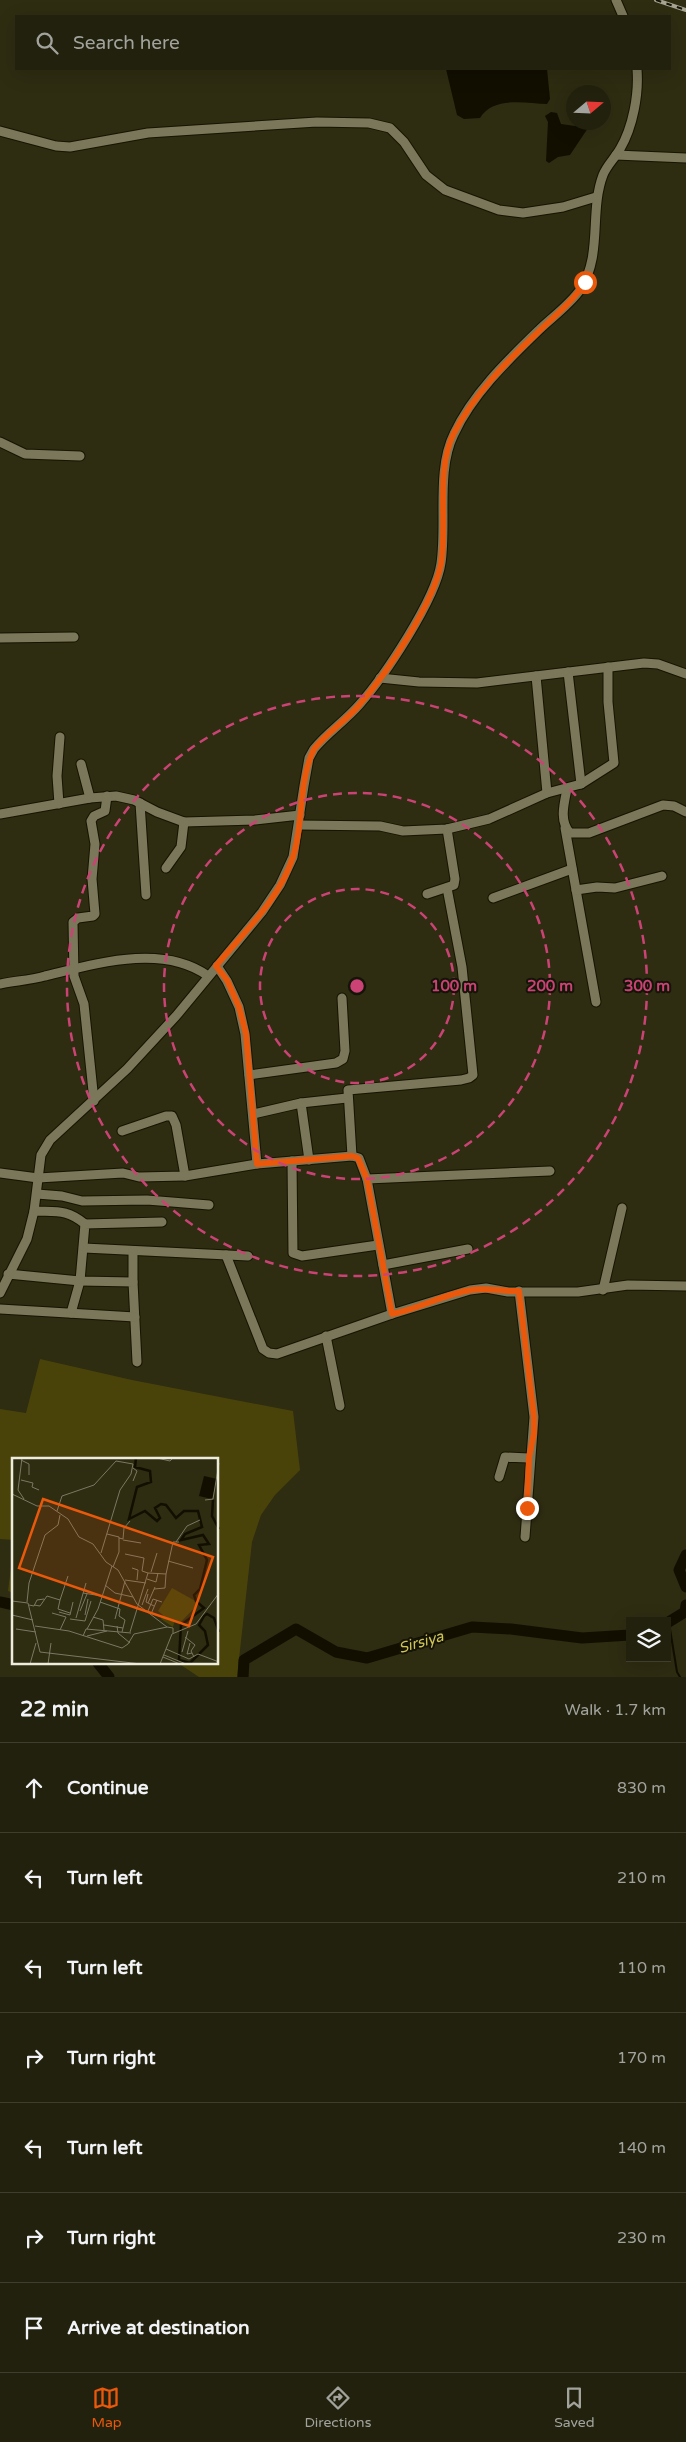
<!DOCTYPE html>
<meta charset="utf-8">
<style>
:root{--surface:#22210d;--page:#2e2e1b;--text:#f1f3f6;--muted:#a2a39d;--line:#3f3e2e;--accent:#ea580c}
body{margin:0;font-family:"Varela Round",sans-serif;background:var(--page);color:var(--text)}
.controls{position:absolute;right:15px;bottom:15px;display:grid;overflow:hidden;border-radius:0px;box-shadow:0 5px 20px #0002}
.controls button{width:45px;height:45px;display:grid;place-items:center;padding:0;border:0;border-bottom:1px solid var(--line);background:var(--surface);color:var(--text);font:25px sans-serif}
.compass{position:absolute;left:566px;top:85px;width:45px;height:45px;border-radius:50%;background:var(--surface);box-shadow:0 5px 20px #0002;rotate:71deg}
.stop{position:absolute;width:15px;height:15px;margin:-11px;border:4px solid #ea580c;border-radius:50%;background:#fff}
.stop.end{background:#ea580c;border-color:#fff;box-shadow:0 1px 5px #0008}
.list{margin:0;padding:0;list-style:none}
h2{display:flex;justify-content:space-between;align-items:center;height:65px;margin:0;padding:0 20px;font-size:21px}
h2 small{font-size:16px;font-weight:400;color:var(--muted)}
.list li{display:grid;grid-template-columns:32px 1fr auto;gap:15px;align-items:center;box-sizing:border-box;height:90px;padding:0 20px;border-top:1px solid var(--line)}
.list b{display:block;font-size:19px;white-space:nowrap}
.list em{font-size:16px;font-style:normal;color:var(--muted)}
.icon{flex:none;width:28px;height:28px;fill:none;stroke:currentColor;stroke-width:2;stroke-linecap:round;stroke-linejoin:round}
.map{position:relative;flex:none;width:686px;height:1677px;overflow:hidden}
.search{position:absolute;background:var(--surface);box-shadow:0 5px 20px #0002;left:15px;right:15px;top:15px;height:55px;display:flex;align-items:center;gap:12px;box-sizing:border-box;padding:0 18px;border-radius:0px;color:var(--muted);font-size:19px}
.sheet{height:695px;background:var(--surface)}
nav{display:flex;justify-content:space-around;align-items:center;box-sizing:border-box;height:70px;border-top:1px solid var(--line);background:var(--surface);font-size:14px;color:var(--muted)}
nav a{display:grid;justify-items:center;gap:2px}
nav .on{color:var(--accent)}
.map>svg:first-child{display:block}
.green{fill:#49430a}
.water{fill:#120f00}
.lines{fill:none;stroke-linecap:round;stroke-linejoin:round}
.stream{stroke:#120f00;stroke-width:2}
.river{stroke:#120f00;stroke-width:11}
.minor-casing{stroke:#171400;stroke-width:11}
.minor{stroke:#7a775a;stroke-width:9}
.rail-casing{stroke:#a7a591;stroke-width:4}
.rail{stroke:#151408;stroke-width:2;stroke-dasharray:5.5;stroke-linecap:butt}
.route{stroke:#ea580c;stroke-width:6}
.ring{fill:none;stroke:#cb4375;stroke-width:2.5;stroke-dasharray:9 6}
.labels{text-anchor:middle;stroke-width:4;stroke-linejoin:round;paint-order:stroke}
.water-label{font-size:15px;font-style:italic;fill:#d0c453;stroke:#151408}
.inset-river{fill:none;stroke:#120f00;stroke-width:2.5}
.inset-road{fill:none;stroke:#7b7963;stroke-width:1}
.view{fill:#e8590c;fill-opacity:0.15;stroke:#e8590c;stroke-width:2.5}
.inset-edge{fill:none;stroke:#eeeddd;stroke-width:2.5}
.centre{fill:#cb4375;stroke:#151408;stroke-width:2.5}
.ring-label{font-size:15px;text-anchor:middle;font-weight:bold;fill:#cb4375;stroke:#151408;stroke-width:4;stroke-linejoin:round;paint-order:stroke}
</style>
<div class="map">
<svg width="686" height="1677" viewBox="0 0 686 1677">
<rect width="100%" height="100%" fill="#2e2c11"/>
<g class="green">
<path d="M 40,1359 L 132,1380 L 293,1411 L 300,1470 L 275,1495 L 261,1515 L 252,1542 L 237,1677 L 199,1677 L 178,1663 L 218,1663 L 218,1460 L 14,1460 L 14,1540 L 0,1539 L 0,1409 L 26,1413 Z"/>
<path d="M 14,1544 L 14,1593 L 8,1591 Z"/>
</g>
<g class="water">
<path d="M 446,69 L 547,69 L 550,99 L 547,104 C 525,103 493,96 480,118 L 464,119 L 457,115 Z"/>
<path d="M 551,112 L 557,113 L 561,124 L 575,126 L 576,123 L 589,123 L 590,125 L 570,155 L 558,157 L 549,163 L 546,161 L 548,122 L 545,116 Z"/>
</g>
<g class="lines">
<path class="stream" d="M 669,1623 L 677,1672 L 680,1677"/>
<g class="river">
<path d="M 686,1555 L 679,1570 L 686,1587"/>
<path d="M 0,1602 L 14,1605"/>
<path d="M 667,1623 L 685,1612 L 686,1605"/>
<path d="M 98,1663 L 109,1677"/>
<path d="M 243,1677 L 244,1660 L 296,1629 L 336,1652 L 367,1658 L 472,1627 L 511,1629 L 582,1638 L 630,1635"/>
</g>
<g class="minor-casing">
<g id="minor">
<path d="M 616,0 L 623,16"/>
<path d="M 0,131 L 56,146 L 70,147 L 148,133 L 317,122 L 369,123 L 390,128 L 404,142 L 426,175 L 445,190 L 499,210 L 523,213 L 563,207 L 596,197"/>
<path d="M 616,155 L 686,158"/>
<path d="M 0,442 L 25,454 L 80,456"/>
<path d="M 0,638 L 74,637"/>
<path d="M 536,676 L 547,793"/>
<path d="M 380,678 L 419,682 L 477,683 L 644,663 L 658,664 L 686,674"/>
<path d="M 81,764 L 90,798"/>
<path d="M 581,784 L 614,763 L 608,702 L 608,667"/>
<path d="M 567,789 C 564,804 559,821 570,833 L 589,833 L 663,805 L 674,806 L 686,812"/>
<path d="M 140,803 L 146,895"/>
<path d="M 59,804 L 57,776 L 60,737"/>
<path d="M 0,814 L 90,798 L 116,796 L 134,800 L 157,812 L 184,822 L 255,820 L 300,815"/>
<path d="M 299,825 L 380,826 L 403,831 L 447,829 L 489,819 L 547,793 L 581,784 L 568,672"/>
<path d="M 565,828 L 596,1002"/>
<path d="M 166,868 L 181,847 L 184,822"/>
<path d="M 576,890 L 597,887 L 615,888 L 662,876"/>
<path d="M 427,894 L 454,885 L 455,879 L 447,829"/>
<path d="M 493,898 L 572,869"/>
<path d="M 217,966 L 227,981 L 239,1007 L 245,1034 L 257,1164"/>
<path d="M 0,984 C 15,981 31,980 45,976 C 95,964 162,943 208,976"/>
<path d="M 249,1075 L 336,1063 L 343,1059 L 345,1051 L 342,998"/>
<path d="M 94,1101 L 84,1004 L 74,976 L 73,922 L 78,918 L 93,916 L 95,914 L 92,879 L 95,844 L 91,821 L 94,816 L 105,811 L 107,796"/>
<path d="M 301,1103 L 309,1160"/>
<path d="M 253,1114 L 301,1103 L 347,1098"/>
<path d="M 122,1131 L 166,1116 L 172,1116 L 176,1125 L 185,1176"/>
<path d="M 352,1156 L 348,1090 L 461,1080 L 469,1078 L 473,1075 L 462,967 L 447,888"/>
<path d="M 292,1161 L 293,1253 L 302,1256 L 378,1245"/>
<path d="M 0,1173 L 38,1178 L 123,1173 L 139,1177 L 185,1176 L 257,1164 L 352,1156 L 359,1158 L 367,1179 L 392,1314 L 470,1290 L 486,1288 L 508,1292 L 578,1292 L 628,1285 L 686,1286"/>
<path d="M 367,1179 L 550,1171"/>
<path d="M 37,1194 L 62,1196 L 82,1201 L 147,1200 L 209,1205"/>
<path d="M 34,1211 C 57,1212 67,1209 85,1224"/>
<path d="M 84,1248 L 248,1256"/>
<path d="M 226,1255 L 263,1349 L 269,1353 L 277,1354 L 392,1314"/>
<path d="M 383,1265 L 468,1249"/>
<path d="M 8,1274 L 80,1281 L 133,1282 L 137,1362"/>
<path d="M 133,1282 L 133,1251"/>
<path d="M 603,1290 L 622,1208"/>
<path d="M 519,1291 L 534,1417 L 525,1537"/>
<path d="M 0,1293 L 27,1239 L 34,1211 L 41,1155 L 50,1140 L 127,1069 L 176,1016 L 262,912 L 280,885 L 293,857 L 304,786 L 309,758 L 314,749 C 327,733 345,721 359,705 C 384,677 436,599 441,563 C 447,523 436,470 454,434 C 473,393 509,359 541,328 C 554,316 570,304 580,290 C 603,255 589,212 603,175 C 607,165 615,158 620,149 C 633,127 639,94 637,69"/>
<path d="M 0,1309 L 135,1317"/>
<path d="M 71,1313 L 80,1281 L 85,1224 L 162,1222"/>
<path d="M 326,1336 L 340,1406"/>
<path d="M 499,1477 L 505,1457 L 529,1458"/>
</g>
</g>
<use href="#minor" class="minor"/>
<g class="rail-casing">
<path id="rail" d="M 656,0 L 686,10"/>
</g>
<use href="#rail" class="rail"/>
</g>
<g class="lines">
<path class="route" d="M 527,1508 L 529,1458 L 534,1433 L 534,1417 L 519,1291 C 502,1292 487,1287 471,1290 C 444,1294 419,1309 392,1314 L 367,1179 L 358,1158 L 352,1156 L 257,1164 L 246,1034 L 239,1007 L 227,980 L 216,966 C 244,932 279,900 293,857 C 304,822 298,782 314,749 C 327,732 346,721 360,704 C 387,673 433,604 441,564 C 448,524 435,470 454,433 C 474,395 505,363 536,334 C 553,317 573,302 585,282"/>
</g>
<g class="ring">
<circle cx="357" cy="986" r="97"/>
<circle cx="357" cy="986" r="193"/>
<circle cx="357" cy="986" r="290"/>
</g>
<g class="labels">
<g class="water-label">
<text transform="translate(421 1642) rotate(-16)" y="5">Sirsiya</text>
</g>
</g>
<g transform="translate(12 1458)">
<rect width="206" height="206" fill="#2e2c11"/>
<path d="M 160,130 L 187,145 L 168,165 L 163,162 L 161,169 L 149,161 L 151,157 L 146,153 Z" fill="#49430a"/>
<path d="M 192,18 L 205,21 L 200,41 L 187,38 Z" fill="#120f00"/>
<path class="inset-river" d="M 124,0 L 123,9 L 138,13 L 139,24 L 125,29 L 117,61 L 133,53 L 145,63 L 148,60 L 143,50 L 149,46 L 154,47 L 164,60 L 172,53 L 186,53 L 190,69 L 173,76 L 169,82 L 191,77 L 197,86 L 187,87 L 195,102 L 188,131 L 182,137 L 184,143 L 192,150 L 169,167 L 167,202 L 178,205 L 196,187 L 193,173 L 187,167 L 192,158 L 195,156 L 202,160 L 207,174M 201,42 L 200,58 L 207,71"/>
<path class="inset-road" d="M 10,0 L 6,32 L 12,41M 145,0 L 158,3 L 161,0M 9,2 L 17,6 L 17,17M 9,22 L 21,25 L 20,29 L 27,32M 121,23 L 125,13 L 121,10M 0,36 L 25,48 L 37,48 L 56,61 L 67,79 L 81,86 L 94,104 L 106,112 L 125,146 L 155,169M 193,42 L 201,41 L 207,5M 45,53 L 50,38 L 82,27 L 104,3 L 121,6 L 119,16 L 108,32 L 89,95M 95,76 L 107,79 L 107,94 L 101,109M 107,80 L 111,81 L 112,70 L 118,63M 111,82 L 129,85M 164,84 L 175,68 L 188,62M 113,96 L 132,100 L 130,113 L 136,115M 156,103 L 181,110M 120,110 L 126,112 L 125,122M 139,114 L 145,95M 135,121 L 144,124 L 146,115M 113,122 L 134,125M 93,127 L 103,135 L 121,139M 142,131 L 153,130 L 154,116M 71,135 L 90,138M 136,136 L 134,144 L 142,148M 48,142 L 56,118M 0,143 L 16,145 L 28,194 L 129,206M 15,144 L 17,125 L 33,77 L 46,67 L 48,57M 88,144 L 108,151 L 107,158 L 113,162 L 110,174M 136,145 L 143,129M 17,147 L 22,148 L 25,142 L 32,141M 22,147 L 28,148 L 35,138 L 48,142 L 46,151 L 58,155M 130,147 L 136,131M 68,153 L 75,136M 136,153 L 141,141 L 150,144M 47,154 L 58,157 L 61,144M 40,155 L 54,159 L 48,172M 139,156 L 145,142M 0,157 L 21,162M 73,157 L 76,141M 81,159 L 91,162 L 92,172M 64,160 L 74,125M 58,161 L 73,163 L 79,143M 103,161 L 113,123M 92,167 L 111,170M 23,168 L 57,173 L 110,190 L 116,186 L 122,176 L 155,169 L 161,170 L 161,175M 105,168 L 106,175 L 118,185M 4,171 L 24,174M 75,171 L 86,151 L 100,108M 118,174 L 136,115 L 154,116 L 161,84 L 167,84M 71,178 L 74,171 L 119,175M 75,178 L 95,173M 173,179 L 183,187 L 179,193 L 182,199M 178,185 L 175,196 L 180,195M 154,191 L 177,201 L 186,196 L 207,204M 170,194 L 176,173M 152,197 L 174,206M 151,199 L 168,206M 18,206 L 24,185M 36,206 L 39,185M 148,206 L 160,176 L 184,166 L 207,135"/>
<path class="view" d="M 31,41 L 201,99 L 177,168 L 7,110 Z"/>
<rect width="206" height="206" class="inset-edge"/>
</g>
<circle cx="357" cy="986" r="8" class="centre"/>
<g class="ring-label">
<text x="454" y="991">100 m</text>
<text x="550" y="991">200 m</text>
<text x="647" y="991">300 m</text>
</g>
</svg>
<div class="controls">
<button><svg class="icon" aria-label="layers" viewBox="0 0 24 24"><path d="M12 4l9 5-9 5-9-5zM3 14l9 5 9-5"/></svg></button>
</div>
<svg class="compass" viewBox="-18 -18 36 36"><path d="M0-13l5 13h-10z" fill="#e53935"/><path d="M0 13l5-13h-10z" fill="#a2a39d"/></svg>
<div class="stop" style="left:585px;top:282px"></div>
<div class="stop end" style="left:527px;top:1508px"></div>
<div class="search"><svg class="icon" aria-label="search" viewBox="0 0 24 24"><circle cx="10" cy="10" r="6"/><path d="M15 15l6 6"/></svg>Search here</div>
</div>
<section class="sheet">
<h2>22 min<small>Walk · 1.7 km</small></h2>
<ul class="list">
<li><svg class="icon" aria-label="ahead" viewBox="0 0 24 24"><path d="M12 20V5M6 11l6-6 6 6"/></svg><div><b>Continue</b></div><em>830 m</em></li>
<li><svg class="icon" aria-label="left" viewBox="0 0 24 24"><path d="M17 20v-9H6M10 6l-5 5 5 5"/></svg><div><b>Turn left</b></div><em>210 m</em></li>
<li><svg class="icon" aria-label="left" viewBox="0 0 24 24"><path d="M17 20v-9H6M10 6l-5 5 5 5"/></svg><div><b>Turn left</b></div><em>110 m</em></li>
<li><svg class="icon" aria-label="right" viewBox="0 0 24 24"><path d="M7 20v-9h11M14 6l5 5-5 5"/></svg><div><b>Turn right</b></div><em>170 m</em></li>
<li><svg class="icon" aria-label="left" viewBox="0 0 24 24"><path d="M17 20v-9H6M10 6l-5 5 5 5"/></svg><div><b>Turn left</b></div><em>140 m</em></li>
<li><svg class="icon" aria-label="right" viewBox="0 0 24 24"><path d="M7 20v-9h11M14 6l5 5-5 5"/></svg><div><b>Turn right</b></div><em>230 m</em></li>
<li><svg class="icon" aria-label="arrive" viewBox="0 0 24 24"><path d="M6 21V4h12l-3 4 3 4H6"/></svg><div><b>Arrive at destination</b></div></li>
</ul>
</section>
<nav>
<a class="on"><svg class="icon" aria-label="map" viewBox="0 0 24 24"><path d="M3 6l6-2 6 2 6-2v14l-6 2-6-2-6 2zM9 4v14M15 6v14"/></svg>Map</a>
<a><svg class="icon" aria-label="directions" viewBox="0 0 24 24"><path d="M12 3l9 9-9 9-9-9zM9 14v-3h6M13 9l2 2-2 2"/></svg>Directions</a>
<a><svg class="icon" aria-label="saved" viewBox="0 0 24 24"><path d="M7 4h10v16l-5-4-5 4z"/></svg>Saved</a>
</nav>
